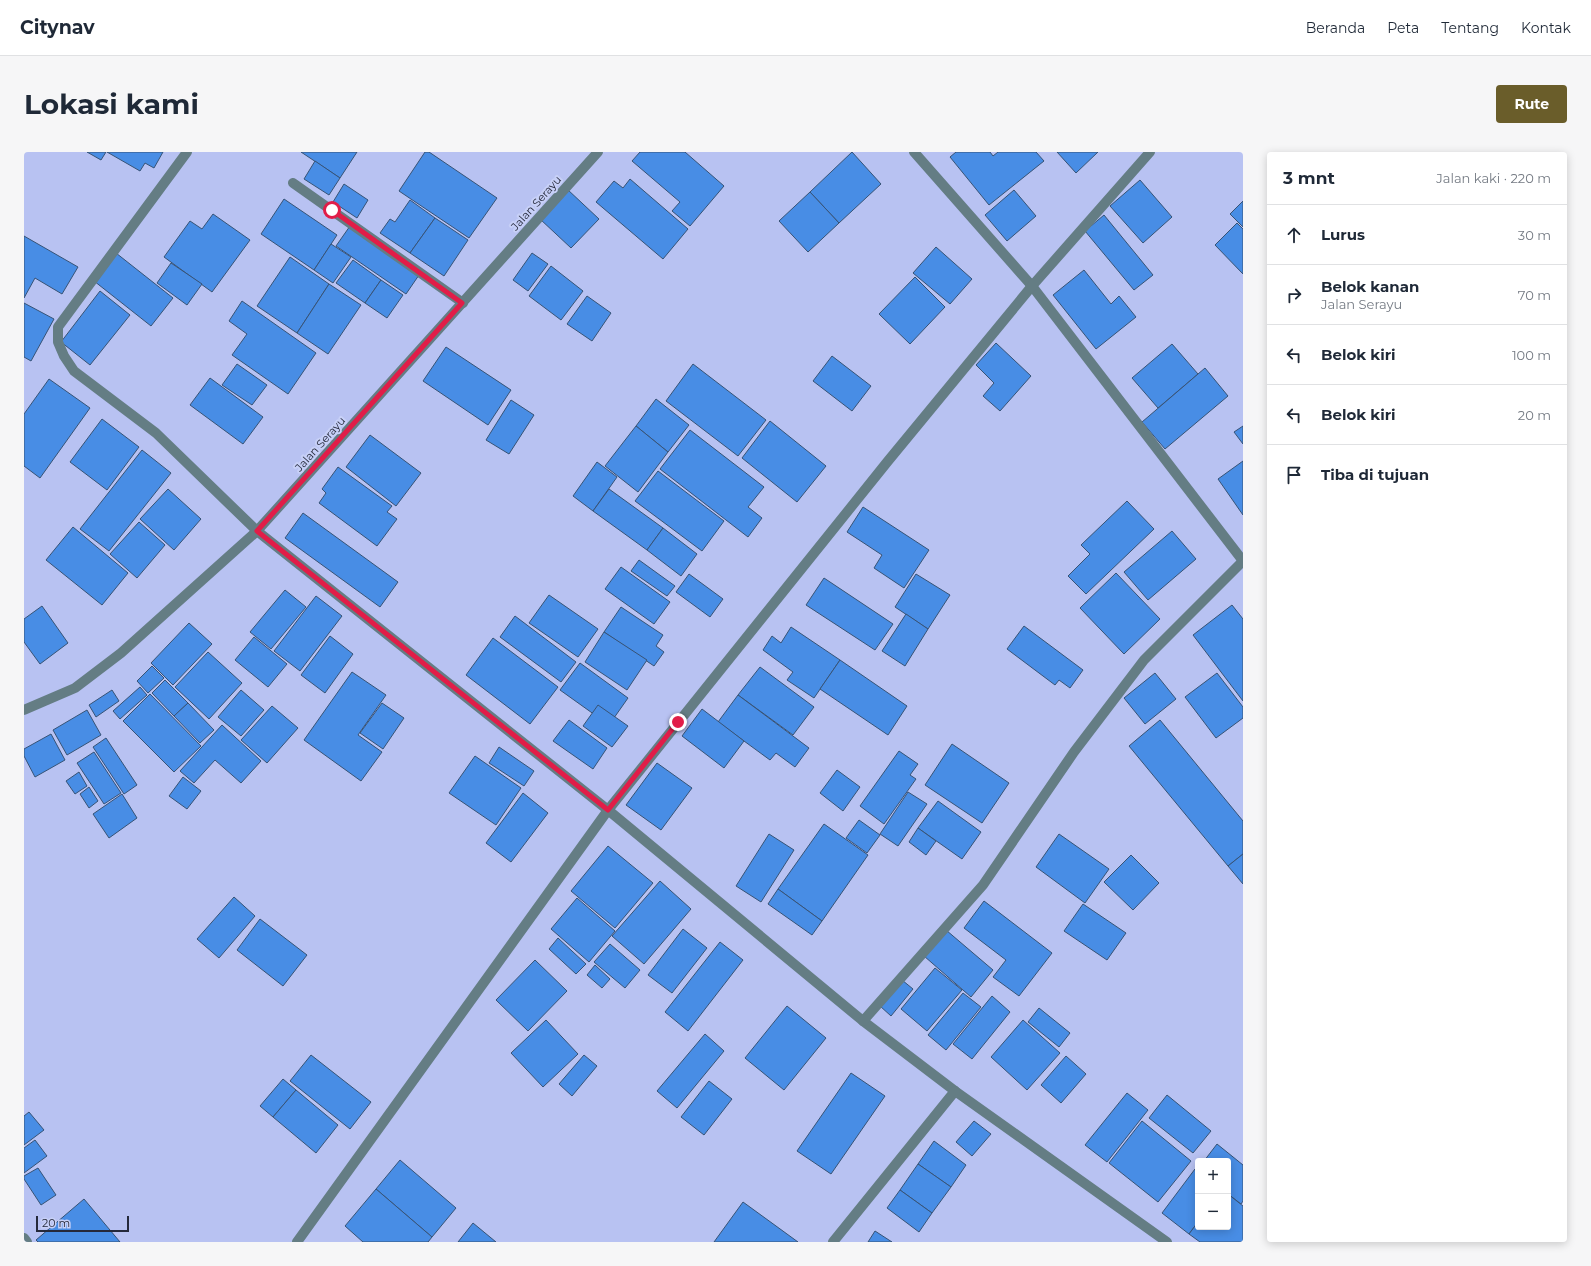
<!DOCTYPE html>
<html lang="id">
<meta charset="utf-8">
<style>
:root{--surface:#fff;--page:#f6f6f7;--text:#1f2937;--muted:#747a83;--line:#e0e1e3;--accent:#6a5d2a}
body{margin:0;font-family:Montserrat,sans-serif;background:var(--page);color:var(--text)}
.controls{position:absolute;right:12px;bottom:12px;display:grid;overflow:hidden;border-radius:4px;box-shadow:0 2px 10px #0003}
.controls button{width:36px;height:36px;display:grid;place-items:center;padding:0;border:0;border-bottom:1px solid var(--line);background:var(--surface);color:var(--text);font:20px sans-serif}
.scale{position:absolute;left:12px;bottom:10px;width:93px;box-sizing:border-box;padding-left:4px;border:2px solid #25293b;border-top:0;font-size:11px;line-height:14px;white-space:nowrap;color:#25293b;-webkit-text-stroke:3px #c7d0f7;paint-order:stroke}
.stop{position:absolute;width:12px;height:12px;margin:-9px;border:3px solid #e11d48;border-radius:50%;background:#fff}
.stop.end{background:#e11d48;border-color:#fff;box-shadow:0 1px 4px #0008}
.list{margin:0;padding:0;list-style:none}
h2{display:flex;justify-content:space-between;align-items:center;height:52px;margin:0;padding:0 16px;font-size:17px}
h2 small{font-size:13px;font-weight:400;color:var(--muted)}
.list li{display:grid;grid-template-columns:26px 1fr auto;gap:12px;align-items:center;box-sizing:border-box;height:60px;padding:0 16px;border-top:1px solid var(--line)}
.list b{display:block;font-size:15px;white-space:nowrap}
.list p{margin:0;font-size:13px;white-space:nowrap;color:var(--muted)}
.list em{font-size:13px;font-style:normal;color:var(--muted)}
.icon{flex:none;width:22px;height:22px;fill:none;stroke:currentColor;stroke-width:2;stroke-linecap:round;stroke-linejoin:round}
.map{position:relative;flex:none;width:1219px;height:1090px;overflow:hidden;border-radius:4px}
header{display:flex;align-items:center;gap:24px;box-sizing:border-box;height:56px;padding:0 20px;background:var(--surface);border-bottom:1px solid var(--line)}
header strong{font-size:19px}
nav{display:flex;gap:22px;margin-inline-start:auto;font-size:14px}
.intro{display:flex;align-items:center;justify-content:space-between;box-sizing:border-box;height:96px;padding:0 24px}
h1{margin:0;font-size:28px}
.button{padding:10px 18px;border-radius:4px;background:var(--accent);color:#fff;font-size:14px;font-weight:700}
main{display:flex;gap:24px;padding:0 24px}
aside{flex:1;background:var(--surface);border-radius:4px;box-shadow:0 2px 10px #0003}
.map>svg:first-child{display:block}
.building{fill:#488de5;stroke:#375376}
.lines{fill:none;stroke-linecap:round;stroke-linejoin:round}
.minor{stroke:#647d84;stroke-width:10}
.route{stroke:#e11d48;stroke-width:5}
.labels{text-anchor:middle;stroke-width:4;stroke-linejoin:round;paint-order:stroke}
.street-label{font-size:11px;fill:#25293b;stroke:#c7d0f7}
</style>
<header>
<strong>Citynav</strong>
<nav><a>Beranda</a><a>Peta</a><a>Tentang</a><a>Kontak</a></nav>
</header>
<div class="intro"><h1>Lokasi kami</h1><a class="button">Rute</a></div>
<main>
<div class="map">
<svg width="1219" height="1090" viewBox="0 0 1219 1090">
<rect width="100%" height="100%" fill="#b8c2f2"/>
<g class="building">
<path d="M 63,0 L 82,0 L 77,8 Z"/>
<path d="M 83,0 L 139,0 L 130,16 L 121,11 L 116,19 Z"/>
<path d="M 277,0 L 333,0 L 316,26 Z"/>
<path d="M 401,0 L 405,0 L 473,46 L 445,86 L 375,39 Z"/>
<path d="M 616,0 L 661,0 L 700,34 L 666,74 L 648,59 L 656,50 L 608,9 Z"/>
<path d="M 828,0 L 857,32 L 815,71 L 786,40 Z"/>
<path d="M 932,0 L 966,0 L 969,4 L 974,0 L 1012,0 L 1020,9 L 965,53 L 926,5 Z"/>
<path d="M 1033,0 L 1074,0 L 1052,21 Z"/>
<path d="M 291,9 L 316,26 L 305,43 L 280,27 Z"/>
<path d="M 606,27 L 664,77 L 639,107 L 572,50 L 590,29 L 599,36 Z"/>
<path d="M 1116,28 L 1148,65 L 1119,91 L 1086,54 Z"/>
<path d="M 320,32 L 344,48 L 333,66 L 309,50 Z"/>
<path d="M 543,37 L 575,67 L 547,96 L 516,67 Z"/>
<path d="M 990,38 L 1012,64 L 983,89 L 961,63 Z"/>
<path d="M 786,40 L 815,71 L 784,100 L 755,69 Z"/>
<path d="M 260,47 L 313,83 L 290,118 L 237,82 Z"/>
<path d="M 386,48 L 411,66 L 386,101 L 356,81 L 366,67 L 371,70 Z"/>
<path d="M 1219,49 L 1219,75 L 1206,62 Z"/>
<path d="M 189,62 L 226,88 L 188,140 L 140,105 L 166,69 L 178,77 Z"/>
<path d="M 1080,63 L 1129,123 L 1110,138 L 1061,79 Z"/>
<path d="M 411,66 L 444,88 L 420,124 L 386,101 Z"/>
<path d="M 1213,71 L 1219,77 L 1219,122 L 1191,93 Z"/>
<path d="M 326,74 L 395,123 L 382,142 L 312,94 Z"/>
<path d="M 0,84 L 54,115 L 38,142 L 11,126 L 0,146 Z"/>
<path d="M 307,92 L 327,105 L 309,131 L 290,118 Z"/>
<path d="M 912,95 L 948,127 L 926,152 L 889,121 Z"/>
<path d="M 92,101 L 149,146 L 127,174 L 70,129 Z"/>
<path d="M 508,101 L 524,112 L 504,139 L 489,128 Z"/>
<path d="M 266,105 L 305,132 L 273,181 L 233,154 Z"/>
<path d="M 329,108 L 357,128 L 341,151 L 312,131 Z"/>
<path d="M 147,111 L 178,132 L 163,153 L 133,131 Z"/>
<path d="M 527,114 L 559,139 L 537,168 L 505,144 Z"/>
<path d="M 1060,118 L 1087,152 L 1095,144 L 1112,165 L 1072,197 L 1029,143 Z"/>
<path d="M 891,125 L 921,155 L 886,192 L 855,162 Z"/>
<path d="M 357,128 L 379,143 L 363,166 L 341,151 Z"/>
<path d="M 305,132 L 337,153 L 304,202 L 273,181 Z"/>
<path d="M 76,139 L 106,163 L 66,213 L 37,190 Z"/>
<path d="M 563,144 L 587,161 L 568,189 L 543,172 Z"/>
<path d="M 218,149 L 292,201 L 264,242 L 208,203 L 223,182 L 205,169 Z"/>
<path d="M 0,151 L 30,167 L 7,209 L 0,205 Z"/>
<path d="M 972,191 L 1007,224 L 976,259 L 959,244 L 970,231 L 952,213 Z"/>
<path d="M 1148,192 L 1174,222 L 1134,256 L 1108,226 Z"/>
<path d="M 422,195 L 487,238 L 464,273 L 399,229 Z"/>
<path d="M 808,204 L 847,234 L 828,259 L 789,229 Z"/>
<path d="M 213,212 L 243,233 L 228,253 L 198,233 Z"/>
<path d="M 669,212 L 742,268 L 714,304 L 642,249 Z"/>
<path d="M 1181,216 L 1204,244 L 1141,297 L 1118,270 Z"/>
<path d="M 186,226 L 239,265 L 219,292 L 166,253 Z"/>
<path d="M 25,227 L 66,256 L 16,326 L 0,314 L 0,262 Z"/>
<path d="M 632,247 L 665,273 L 644,300 L 612,274 Z"/>
<path d="M 487,248 L 510,263 L 485,302 L 462,288 Z"/>
<path d="M 78,267 L 115,295 L 83,338 L 46,310 Z"/>
<path d="M 746,269 L 802,314 L 773,350 L 718,306 Z"/>
<path d="M 612,274 L 644,300 L 614,340 L 581,314 Z"/>
<path d="M 1219,274 L 1219,292 L 1210,280 Z"/>
<path d="M 666,278 L 740,335 L 724,355 L 738,366 L 724,385 L 636,317 Z"/>
<path d="M 346,283 L 397,321 L 372,354 L 322,315 Z"/>
<path d="M 118,298 L 147,321 L 85,399 L 56,377 Z"/>
<path d="M 1219,309 L 1219,363 L 1194,327 Z"/>
<path d="M 573,310 L 593,325 L 569,359 L 549,344 Z"/>
<path d="M 314,315 L 368,354 L 363,360 L 373,367 L 353,394 L 295,351 L 302,341 L 298,337 Z"/>
<path d="M 634,319 L 700,369 L 678,399 L 611,349 Z"/>
<path d="M 144,337 L 177,367 L 150,398 L 116,367 Z"/>
<path d="M 585,337 L 639,376 L 623,398 L 569,359 Z"/>
<path d="M 1103,349 L 1130,377 L 1062,442 L 1044,424 L 1066,402 L 1057,393 Z"/>
<path d="M 839,355 L 905,398 L 880,436 L 850,416 L 858,403 L 823,380 Z"/>
<path d="M 279,361 L 374,430 L 356,455 L 261,386 Z"/>
<path d="M 115,370 L 141,393 L 113,426 L 86,402 Z"/>
<path d="M 49,375 L 104,421 L 78,453 L 22,408 Z"/>
<path d="M 639,376 L 673,402 L 657,424 L 623,398 Z"/>
<path d="M 1148,379 L 1172,407 L 1124,448 L 1100,420 Z"/>
<path d="M 615,408 L 651,434 L 643,444 L 607,419 Z"/>
<path d="M 597,415 L 646,450 L 630,472 L 581,437 Z"/>
<path d="M 1092,421 L 1136,467 L 1100,502 L 1056,456 Z"/>
<path d="M 665,422 L 699,447 L 686,465 L 652,440 Z"/>
<path d="M 892,422 L 926,443 L 904,477 L 871,455 Z"/>
<path d="M 800,426 L 869,472 L 851,498 L 782,453 Z"/>
<path d="M 261,438 L 282,455 L 247,497 L 226,480 Z"/>
<path d="M 525,443 L 574,477 L 554,505 L 505,471 Z"/>
<path d="M 292,444 L 318,464 L 276,519 L 250,499 Z"/>
<path d="M 1208,453 L 1219,467 L 1219,549 L 1169,483 Z"/>
<path d="M 18,454 L 44,491 L 16,512 L 0,490 L 0,467 Z"/>
<path d="M 597,455 L 639,483 L 632,494 L 640,500 L 630,514 L 580,480 Z"/>
<path d="M 882,462 L 904,477 L 881,514 L 858,499 Z"/>
<path d="M 491,464 L 552,510 L 537,530 L 476,485 Z"/>
<path d="M 165,471 L 188,492 L 149,533 L 127,511 Z"/>
<path d="M 1000,474 L 1059,518 L 1046,536 L 1035,528 L 1031,533 L 983,497 Z"/>
<path d="M 767,475 L 816,508 L 790,546 L 763,528 L 769,520 L 739,498 L 748,484 L 757,491 Z"/>
<path d="M 580,480 L 623,508 L 603,538 L 561,510 Z"/>
<path d="M 306,484 L 329,502 L 301,541 L 277,523 Z"/>
<path d="M 230,485 L 263,512 L 244,535 L 211,508 Z"/>
<path d="M 469,486 L 534,535 L 506,572 L 442,523 Z"/>
<path d="M 184,500 L 218,531 L 185,567 L 151,535 Z"/>
<path d="M 816,508 L 883,554 L 864,583 L 796,537 Z"/>
<path d="M 556,511 L 604,546 L 585,573 L 536,538 Z"/>
<path d="M 128,514 L 140,526 L 124,541 L 113,529 Z"/>
<path d="M 736,515 L 790,555 L 769,583 L 714,543 Z"/>
<path d="M 328,520 L 362,543 L 334,583 L 358,600 L 337,629 L 280,588 Z"/>
<path d="M 1131,521 L 1152,547 L 1121,572 L 1100,546 Z"/>
<path d="M 1193,521 L 1219,555 L 1219,566 L 1192,586 L 1161,545 Z"/>
<path d="M 141,528 L 164,551 L 150,564 L 128,541 Z"/>
<path d="M 116,535 L 123,543 L 96,567 L 89,559 Z"/>
<path d="M 88,538 L 95,549 L 72,565 L 65,553 Z"/>
<path d="M 217,538 L 240,558 L 217,584 L 194,565 Z"/>
<path d="M 126,542 L 177,594 L 150,620 L 99,569 Z"/>
<path d="M 714,543 L 785,596 L 771,615 L 752,601 L 746,608 L 694,570 Z"/>
<path d="M 164,551 L 190,578 L 176,591 L 150,564 Z"/>
<path d="M 358,551 L 380,566 L 359,597 L 336,581 Z"/>
<path d="M 574,553 L 604,574 L 588,595 L 559,574 Z"/>
<path d="M 248,554 L 274,576 L 243,611 L 217,588 Z"/>
<path d="M 678,557 L 720,589 L 700,616 L 658,584 Z"/>
<path d="M 63,558 L 77,583 L 43,603 L 29,578 Z"/>
<path d="M 545,568 L 583,596 L 569,617 L 529,589 Z"/>
<path d="M 1136,568 L 1219,669 L 1219,702 L 1204,714 L 1105,594 Z"/>
<path d="M 198,573 L 237,609 L 217,631 L 191,608 L 170,631 L 156,619 Z"/>
<path d="M 27,582 L 41,608 L 11,625 L 0,604 L 0,597 Z"/>
<path d="M 82,586 L 113,633 L 100,642 L 69,595 Z"/>
<path d="M 928,592 L 985,631 L 958,671 L 901,633 Z"/>
<path d="M 475,595 L 510,619 L 500,634 L 465,611 Z"/>
<path d="M 875,599 L 894,612 L 886,623 L 892,627 L 860,672 L 836,654 Z"/>
<path d="M 70,600 L 97,641 L 80,652 L 53,611 Z"/>
<path d="M 451,604 L 497,636 L 472,673 L 425,641 Z"/>
<path d="M 633,611 L 668,636 L 637,678 L 602,653 Z"/>
<path d="M 813,618 L 836,635 L 819,659 L 796,641 Z"/>
<path d="M 55,620 L 63,634 L 51,642 L 42,629 Z"/>
<path d="M 159,625 L 177,639 L 163,657 L 145,644 Z"/>
<path d="M 65,635 L 74,649 L 65,656 L 56,642 Z"/>
<path d="M 884,640 L 903,652 L 874,694 L 856,682 Z"/>
<path d="M 499,641 L 524,661 L 487,710 L 462,691 Z"/>
<path d="M 98,642 L 113,666 L 85,686 L 69,662 Z"/>
<path d="M 914,649 L 957,680 L 938,707 L 894,676 Z"/>
<path d="M 835,668 L 856,683 L 843,701 L 822,686 Z"/>
<path d="M 800,672 L 844,703 L 798,769 L 754,737 Z"/>
<path d="M 894,676 L 912,689 L 902,703 L 885,690 Z"/>
<path d="M 745,682 L 770,698 L 737,750 L 712,734 Z"/>
<path d="M 1035,682 L 1085,717 L 1061,751 L 1012,715 Z"/>
<path d="M 584,694 L 629,731 L 591,776 L 547,739 Z"/>
<path d="M 1219,702 L 1219,732 L 1204,714 Z"/>
<path d="M 1107,703 L 1135,731 L 1109,758 L 1080,730 Z"/>
<path d="M 636,729 L 667,757 L 620,812 L 588,784 Z"/>
<path d="M 754,737 L 798,769 L 788,783 L 744,752 Z"/>
<path d="M 210,745 L 231,764 L 195,806 L 173,787 Z"/>
<path d="M 553,746 L 591,779 L 565,810 L 527,777 Z"/>
<path d="M 960,749 L 1028,801 L 995,844 L 969,825 L 982,808 L 940,776 Z"/>
<path d="M 1059,752 L 1102,781 L 1083,808 L 1040,779 Z"/>
<path d="M 236,767 L 283,803 L 259,834 L 213,798 Z"/>
<path d="M 659,777 L 683,796 L 648,841 L 624,823 Z"/>
<path d="M 922,778 L 969,818 L 947,845 L 900,804 Z"/>
<path d="M 534,786 L 562,812 L 552,822 L 525,797 Z"/>
<path d="M 696,790 L 719,808 L 664,879 L 641,860 Z"/>
<path d="M 586,792 L 616,818 L 601,836 L 570,810 Z"/>
<path d="M 511,808 L 543,839 L 504,879 L 472,848 Z"/>
<path d="M 571,813 L 586,827 L 578,836 L 563,823 Z"/>
<path d="M 911,816 L 938,838 L 903,879 L 877,857 Z"/>
<path d="M 878,828 L 889,837 L 867,864 L 856,854 Z"/>
<path d="M 939,841 L 957,855 L 922,898 L 904,883 Z"/>
<path d="M 968,844 L 986,860 L 948,907 L 929,892 Z"/>
<path d="M 763,854 L 802,886 L 760,938 L 721,906 Z"/>
<path d="M 1015,856 L 1046,881 L 1035,895 L 1004,870 Z"/>
<path d="M 522,868 L 554,902 L 519,935 L 487,901 Z"/>
<path d="M 999,868 L 1036,901 L 1003,938 L 967,905 Z"/>
<path d="M 681,882 L 700,899 L 653,956 L 633,939 Z"/>
<path d="M 287,903 L 347,950 L 326,977 L 266,929 Z"/>
<path d="M 560,903 L 573,914 L 548,944 L 535,932 Z"/>
<path d="M 1042,904 L 1062,922 L 1037,951 L 1017,933 Z"/>
<path d="M 827,921 L 861,944 L 807,1022 L 773,999 Z"/>
<path d="M 259,927 L 272,938 L 249,965 L 236,954 Z"/>
<path d="M 685,929 L 708,947 L 680,983 L 657,965 Z"/>
<path d="M 272,938 L 314,973 L 292,1001 L 249,965 Z"/>
<path d="M 1103,941 L 1124,958 L 1083,1010 L 1061,993 Z"/>
<path d="M 1143,943 L 1187,979 L 1169,1001 L 1125,966 Z"/>
<path d="M 5,960 L 20,978 L 0,993 L 0,964 Z"/>
<path d="M 950,969 L 967,982 L 948,1004 L 932,990 Z"/>
<path d="M 1118,969 L 1167,1009 L 1134,1050 L 1085,1011 Z"/>
<path d="M 11,988 L 23,1004 L 0,1021 L 0,996 Z"/>
<path d="M 910,989 L 942,1013 L 927,1035 L 894,1012 Z"/>
<path d="M 1193,992 L 1219,1013 L 1219,1049 L 1217,1052 L 1204,1042 L 1204,1009 L 1180,1009 Z"/>
<path d="M 376,1008 L 432,1056 L 408,1085 L 352,1037 Z"/>
<path d="M 894,1012 L 927,1035 L 908,1061 L 876,1038 Z"/>
<path d="M 14,1016 L 32,1043 L 17,1053 L 0,1027 L 0,1024 Z"/>
<path d="M 1171,1017 L 1174,1019 L 1174,1070 L 1165,1082 L 1138,1061 Z"/>
<path d="M 352,1037 L 408,1085 L 404,1090 L 339,1090 L 321,1074 Z"/>
<path d="M 876,1038 L 908,1061 L 895,1080 L 863,1056 Z"/>
<path d="M 1204,1042 L 1219,1054 L 1219,1090 L 1176,1090 L 1165,1082 L 1174,1070 L 1174,1075 L 1204,1075 Z"/>
<path d="M 60,1047 L 96,1090 L 14,1090 L 12,1088 Z"/>
<path d="M 719,1050 L 774,1090 L 690,1090 Z"/>
<path d="M 449,1071 L 472,1090 L 434,1090 Z"/>
<path d="M 851,1079 L 868,1090 L 844,1090 Z"/>
</g>
<g class="lines">
<g class="minor">
<path d="M 163,0 L 34,175 L 34,190 L 40,204 L 50,219 L 132,281 L 233,379 L 584,658 L 839,869 L 931,939 L 1143,1090"/>
<path d="M 890,0 L 1008,134 L 1219,409"/>
<path d="M 269,31 L 439,151"/>
<path d="M 0,558 L 51,536 L 97,501 L 233,379 L 574,0"/>
<path d="M 839,869 L 959,733 L 1050,600 L 1120,508 L 1219,409"/>
<path d="M 0,1086 L 3,1090"/>
<path d="M 273,1090 L 584,658 L 864,309 L 1008,134 L 1126,0"/>
<path d="M 809,1090 L 931,939"/>
</g>
</g>
<g class="lines">
<path class="route" d="M 308,58 L 438,151 L 233,379 L 584,658 L 654,570"/>
</g>
<g class="labels">
<g class="street-label">
<text transform="translate(512 51) rotate(-48)" y="4">Jalan Serayu</text>
<text transform="translate(296 292) rotate(-48)" y="4">Jalan Serayu</text>
</g>
</g>
</svg>
<div class="controls">
<button>+</button>
<button>−</button>
</div>
<div class="scale">20 m</div>
<div class="stop" style="left:308px;top:58px"></div>
<div class="stop end" style="left:654px;top:570px"></div>
</div>
<aside>
<h2>3 mnt<small>Jalan kaki · 220 m</small></h2>
<ul class="list">
<li><svg class="icon" aria-label="ahead" viewBox="0 0 24 24"><path d="M12 20V5M6 11l6-6 6 6"/></svg><div><b>Lurus</b></div><em>30 m</em></li>
<li><svg class="icon" aria-label="right" viewBox="0 0 24 24"><path d="M7 20v-9h11M14 6l5 5-5 5"/></svg><div><b>Belok kanan</b><p>Jalan Serayu</p></div><em>70 m</em></li>
<li><svg class="icon" aria-label="left" viewBox="0 0 24 24"><path d="M17 20v-9H6M10 6l-5 5 5 5"/></svg><div><b>Belok kiri</b></div><em>100 m</em></li>
<li><svg class="icon" aria-label="left" viewBox="0 0 24 24"><path d="M17 20v-9H6M10 6l-5 5 5 5"/></svg><div><b>Belok kiri</b></div><em>20 m</em></li>
<li><svg class="icon" aria-label="arrive" viewBox="0 0 24 24"><path d="M6 21V4h12l-3 4 3 4H6"/></svg><div><b>Tiba di tujuan</b></div></li>
</ul>
</aside>
</main>
